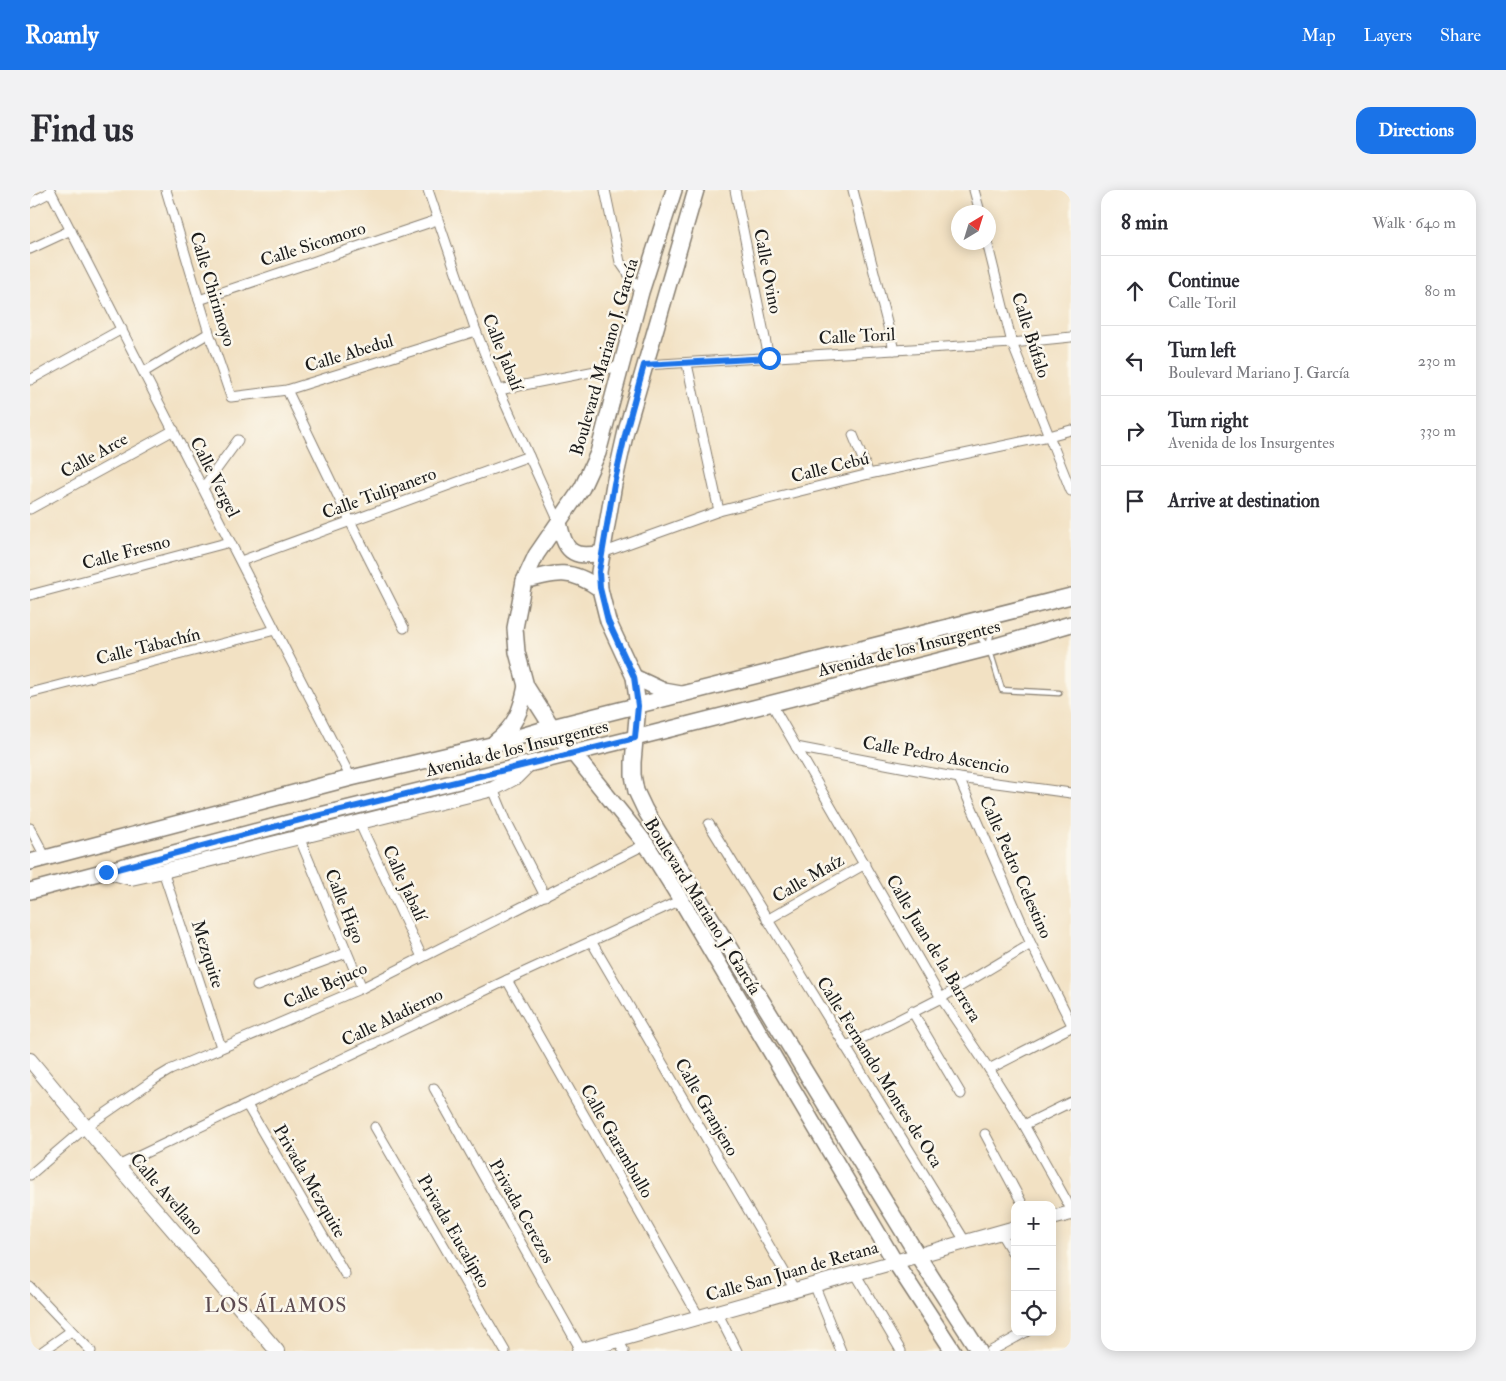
<!DOCTYPE html>
<meta charset="utf-8">
<style>
:root{--surface:#fff;--page:#f2f2f3;--text:#2b2b33;--muted:#7c7c81;--line:#e1e1e2;--accent:#1a73e8}
body{margin:0;font-family:"IM FELL Double Pica",serif;background:var(--page);color:var(--text)}
.controls{position:absolute;right:15px;bottom:15px;display:grid;overflow:hidden;border-radius:10px;box-shadow:0 2px 12px #0003}
.controls button{width:45px;height:45px;display:grid;place-items:center;padding:0;border:0;border-bottom:1px solid var(--line);background:var(--surface);color:var(--text);font:25px sans-serif}
.compass{position:absolute;left:921px;top:15px;width:45px;height:45px;border-radius:50%;background:var(--surface);box-shadow:0 2px 12px #0003;rotate:38deg}
.stop{position:absolute;width:15px;height:15px;margin:-11px;border:4px solid #1a73e8;border-radius:50%;background:#fff}
.stop.end{background:#1a73e8;border-color:#fff;box-shadow:0 1px 5px #0008}
.list{margin:0;padding:0;list-style:none}
h2{display:flex;justify-content:space-between;align-items:center;height:65px;margin:0;padding:0 20px;font-size:21px}
h2 small{font-size:16px;font-weight:400;color:var(--muted)}
.list li{display:grid;grid-template-columns:32px 1fr auto;gap:15px;align-items:center;box-sizing:border-box;height:70px;padding:0 20px;border-top:1px solid var(--line)}
.list b{display:block;font-size:19px;white-space:nowrap}
.list p{margin:0;font-size:16px;white-space:nowrap;color:var(--muted)}
.list em{font-size:16px;font-style:normal;color:var(--muted)}
.icon{flex:none;width:28px;height:28px;fill:none;stroke:currentColor;stroke-width:2;stroke-linecap:round;stroke-linejoin:round}
.map{position:relative;flex:none;width:1041px;height:1161px;overflow:hidden;border-radius:15px}
header{display:flex;align-items:center;gap:30px;box-sizing:border-box;height:70px;padding:0 25px;background:var(--accent);color:#fff}
header strong{font-size:24px}
nav{display:flex;gap:28px;margin-inline-start:auto;font-size:18px}
.intro{display:flex;align-items:center;justify-content:space-between;box-sizing:border-box;height:120px;padding:0 30px}
h1{margin:0;font-size:35px}
.button{padding:12px 22px;border-radius:15px;background:var(--accent);color:#fff;font-size:18px;font-weight:700}
main{display:flex;gap:30px;padding:0 30px}
aside{flex:1;background:var(--surface);border-radius:15px;box-shadow:0 2px 12px #0003}
.map>svg:first-child{display:block}
.lines{fill:none;stroke-linecap:round;stroke-linejoin:round}
.lane-casing{stroke:#877e70;stroke-width:7}
.street-casing{stroke:#877e70;stroke-width:11}
.secondary-casing{stroke:#877e70;stroke-width:16}
.primary-casing{stroke:#877e70;stroke-width:18}
.lane{stroke:#fff;stroke-width:4.5}
.street{stroke:#fff;stroke-width:9}
.secondary{stroke:#fff;stroke-width:14}
.primary{stroke:#fff;stroke-width:15}
.route{stroke:#1a73e8;stroke-width:6}
.labels{text-anchor:middle;stroke-width:5;stroke-linejoin:round;paint-order:stroke}
.street-label{font-size:18px;fill:#1c1c1c;stroke:#fbf7ec}
.quarter-label{font-size:20px;letter-spacing:1px;fill:#5c4a50;stroke:#fbf7ec}
</style>
<header>
<strong>Roamly</strong>
<nav><a>Map</a><a>Layers</a><a>Share</a></nav>
</header>
<div class="intro"><h1>Find us</h1><a class="button">Directions</a></div>
<main>
<div class="map">
<svg width="1041" height="1161" viewBox="0 0 1041 1161">
<rect width="100%" height="100%" fill="#fbf7ec"/>
<filter id="ink" filterUnits="userSpaceOnUse"><feTurbulence type="fractalNoise" baseFrequency=".02" numOctaves="2"/><feDisplacementMap in="SourceGraphic" scale="10" xChannelSelector="R" yChannelSelector="G"/><feConvolveMatrix kernelMatrix="1 2 1 2 8 2 1 2 1" color-interpolation-filters="sRGB"/></filter>
<filter id="wash" filterUnits="userSpaceOnUse"><feTurbulence type="fractalNoise" baseFrequency=".0096" numOctaves="4" result="noise"/><feDisplacementMap in="SourceGraphic" scale="20" xChannelSelector="R" yChannelSelector="G"/><feGaussianBlur stdDeviation="1.12" result="paint"/><feColorMatrix in="noise" values="0 0 0 0 0 0 0 0 0 0 0 0 0 0 0 0 0 1.4 0 .05"/><feComposite in="paint" operator="in"/></filter>
<g filter="url(#wash)">
<rect width="100%" height="100%" fill="#f2e1c3"/>
</g>
<g filter="url(#ink)">
<g class="lines">
<g class="lane-casing">
<g id="lane">
<path d="M 938,435 L 959,458 L 972,500 L 1029,503"/>
<path d="M 959,454 L 964,427"/>
</g>
</g>
<g class="street-casing">
<g id="street">
<path d="M 20,0 L 321,588"/>
<path d="M 136,0 L 179,143 L 201,207 L 257,200 L 446,141"/>
<path d="M 398,0 L 446,141 L 469,200 L 529,332"/>
<path d="M 575,0 L 590,72 L 611,102"/>
<path d="M 705,0 L 739,168"/>
<path d="M 823,0 L 864,160"/>
<path d="M 944,0 L 950,22"/>
<path d="M 0,13 L 21,2"/>
<path d="M 957,52 L 982,153 L 1041,301"/>
<path d="M 0,59 L 41,40"/>
<path d="M 169,110 L 407,30"/>
<path d="M 657,174 L 689,321"/>
<path d="M 614,175 L 982,153 L 1041,147"/>
<path d="M 114,182 L 179,143"/>
<path d="M 0,190 L 92,139"/>
<path d="M 257,200 L 320,331 L 374,438"/>
<path d="M 469,200 L 591,176"/>
<path d="M 823,245 L 839,284"/>
<path d="M 173,298 L 208,250"/>
<path d="M 0,319 L 144,240"/>
<path d="M 572,363 L 689,321 L 839,284 L 1019,246 L 1041,240"/>
<path d="M 211,371 L 499,266"/>
<path d="M 0,405 L 200,352"/>
<path d="M 0,503 L 245,440"/>
<path d="M 741,513 L 911,808 L 959,879 L 994,935 L 1041,1019"/>
<path d="M 766,557 L 929,588 L 1041,603"/>
<path d="M 929,588 L 1001,754 L 1041,833"/>
<path d="M 463,599 L 476,630 L 515,706"/>
<path d="M 329,632 L 392,767"/>
<path d="M 679,634 L 935,1051"/>
<path d="M 0,638 L 16,668"/>
<path d="M 269,647 L 332,798"/>
<path d="M 133,681 L 191,857"/>
<path d="M 737,730 L 835,674"/>
<path d="M 561,751 L 765,1100"/>
<path d="M 477,790 L 669,1127"/>
<path d="M 227,796 L 316,763"/>
<path d="M 882,821 L 931,904"/>
<path d="M 815,857 L 911,808 L 1001,754"/>
<path d="M 959,879 L 1041,837"/>
<path d="M 404,898 L 551,1160"/>
<path d="M 217,915 L 315,1084"/>
<path d="M 994,935 L 1041,912"/>
<path d="M 345,937 L 475,1161"/>
<path d="M 955,944 L 993,1015"/>
<path d="M 88,976 L 477,790 L 651,710"/>
<path d="M 0,985 L 56,937 L 125,889 L 140,880 L 332,798 L 616,654"/>
<path d="M 970,1042 L 985,1067"/>
<path d="M 825,1083 L 871,1161"/>
<path d="M 784,1094 L 811,1161"/>
<path d="M 0,1097 L 61,1161"/>
<path d="M 687,1122 L 707,1161"/>
<path d="M 588,1150 L 594,1161"/>
<path d="M 13,1161 L 41,1141"/>
<path d="M 961,1161 L 996,1142"/>
</g>
</g>
<g class="secondary-casing">
<g id="secondary">
<path d="M 76,681 L 101,688 L 133,681 L 463,599 L 486,587 L 499,574"/>
<path d="M 0,870 L 88,976 L 247,1161"/>
<path d="M 1022,1028 L 1041,1023"/>
<path d="M 549,1161 L 985,1038"/>
</g>
</g>
<g class="primary-casing">
<g id="primary">
<path d="M 644,0 L 611,102 L 568,263 L 552,298 L 506,365 L 494,391 L 485,438 L 487,462 L 496,496 L 522,537 L 616,654 L 651,710 L 865,1072 L 923,1161"/>
<path d="M 666,0 L 596,241 L 584,294 L 569,382 L 570,399 L 578,431 L 604,487 L 608,516 L 603,572 L 603,585 L 606,601 L 615,620 L 888,1066 L 949,1161"/>
<path d="M 529,332 C 535,361 541,369 572,363"/>
<path d="M 494,391 C 526,382 541,378 570,399"/>
<path d="M 604,487 L 634,501 L 651,504"/>
<path d="M 465,552 C 486,535 491,521 496,496"/>
<path d="M 0,672 L 321,588 L 461,555 L 522,537 L 1041,406"/>
<path d="M 0,701 L 258,633 L 605,548 L 959,458 L 1041,434"/>
</g>
</g>
<use href="#lane" class="lane"/>
<use href="#street" class="street"/>
<use href="#secondary" class="secondary"/>
<use href="#primary" class="primary"/>
</g>
</g>
<g class="lines" filter="url(#ink)">
<path class="route" d="M 76,682 L 258,633 L 605,548 L 608,516 L 604,487 L 578,431 L 570,398 L 569,382 L 584,294 L 596,241 L 614,175 L 739,168"/>
</g>
<g class="labels">
<g class="street-label">
<text transform="translate(283 54) rotate(-18)" y="6">Calle Sicomoro</text>
<text transform="translate(738 81) rotate(79)" y="6">Calle Ovino</text>
<text transform="translate(183 99) rotate(73)" y="6">Calle Chirimoyo</text>
<text transform="translate(1001 145) rotate(72)" y="6">Calle Búfalo</text>
<text transform="translate(827 146) rotate(-3)" y="6">Calle Toril</text>
<text transform="translate(473 162) rotate(68)" y="6">Calle Jabalí</text>
<text transform="translate(319 163) rotate(-17)" y="6">Calle Abedul</text>
<text transform="translate(574 167) rotate(-74)" y="6">Boulevard Mariano J. García</text>
<text transform="translate(64 265) rotate(-29)" y="6">Calle Arce</text>
<text transform="translate(800 277) rotate(-14)" y="6">Calle Cebú</text>
<text transform="translate(185 287) rotate(63)" y="6">Calle Vergel</text>
<text transform="translate(349 303) rotate(-20)" y="6">Calle Tulipanero</text>
<text transform="translate(96 362) rotate(-15)" y="6">Calle Fresno</text>
<text transform="translate(118 456) rotate(-14)" y="6">Calle Tabachín</text>
<text transform="translate(879 458) rotate(-14)" y="6">Avenida de los Insurgentes</text>
<text transform="translate(487 558) rotate(-14)" y="6">Avenida de los Insurgentes</text>
<text transform="translate(906 565) rotate(10)" y="6">Calle Pedro Ascencio</text>
<text transform="translate(986 677) rotate(66)" y="6">Calle Pedro Celestino</text>
<text transform="translate(778 688) rotate(-30)" y="6">Calle Maíz</text>
<text transform="translate(375 693) rotate(65)" y="6">Calle Jabalí</text>
<text transform="translate(315 716) rotate(68)" y="6">Calle Higo</text>
<text transform="translate(673 716) rotate(58)" y="6">Boulevard Mariano J. García</text>
<text transform="translate(904 758) rotate(59)" y="6">Calle Juan de la Barrera</text>
<text transform="translate(178 764) rotate(72)" y="6">Mezquite</text>
<text transform="translate(295 795) rotate(-24)" y="6">Calle Bejuco</text>
<text transform="translate(362 827) rotate(-26)" y="6">Calle Aladierno</text>
<text transform="translate(850 882) rotate(58)" y="6">Calle Fernando Montes de Oca</text>
<text transform="translate(677 917) rotate(60)" y="6">Calle Granjeno</text>
<text transform="translate(587 951) rotate(60)" y="6">Calle Garambullo</text>
<text transform="translate(280 991) rotate(60)" y="6">Privada Mezquite</text>
<text transform="translate(137 1004) rotate(49)" y="6">Calle Avellano</text>
<text transform="translate(492 1021) rotate(61)" y="6">Privada Cerezos</text>
<text transform="translate(424 1041) rotate(60)" y="6">Privada Eucalipto</text>
<text transform="translate(762 1081) rotate(-16)" y="6">Calle San Juan de Retana</text>
</g>
<g class="quarter-label">
<text x="246" y="1122">LOS ÁLAMOS</text>
</g>
</g>
</svg>
<div class="controls">
<button>+</button>
<button>−</button>
<button><svg class="icon" aria-label="locate" viewBox="0 0 24 24"><circle cx="12" cy="12" r="6"/><path d="M12 2v4M12 18v4M2 12h4M18 12h4"/></svg></button>
</div>
<svg class="compass" viewBox="-18 -18 36 36"><path d="M0-13l5 13h-10z" fill="#e53935"/><path d="M0 13l5-13h-10z" fill="#7c7c81"/></svg>
<div class="stop" style="left:739px;top:168px"></div>
<div class="stop end" style="left:76px;top:682px"></div>
</div>
<aside>
<h2>8 min<small>Walk · 640 m</small></h2>
<ul class="list">
<li><svg class="icon" aria-label="ahead" viewBox="0 0 24 24"><path d="M12 20V5M6 11l6-6 6 6"/></svg><div><b>Continue</b><p>Calle Toril</p></div><em>80 m</em></li>
<li><svg class="icon" aria-label="left" viewBox="0 0 24 24"><path d="M17 20v-9H6M10 6l-5 5 5 5"/></svg><div><b>Turn left</b><p>Boulevard Mariano J. García</p></div><em>230 m</em></li>
<li><svg class="icon" aria-label="right" viewBox="0 0 24 24"><path d="M7 20v-9h11M14 6l5 5-5 5"/></svg><div><b>Turn right</b><p>Avenida de los Insurgentes</p></div><em>330 m</em></li>
<li><svg class="icon" aria-label="arrive" viewBox="0 0 24 24"><path d="M6 21V4h12l-3 4 3 4H6"/></svg><div><b>Arrive at destination</b></div></li>
</ul>
</aside>
</main>
